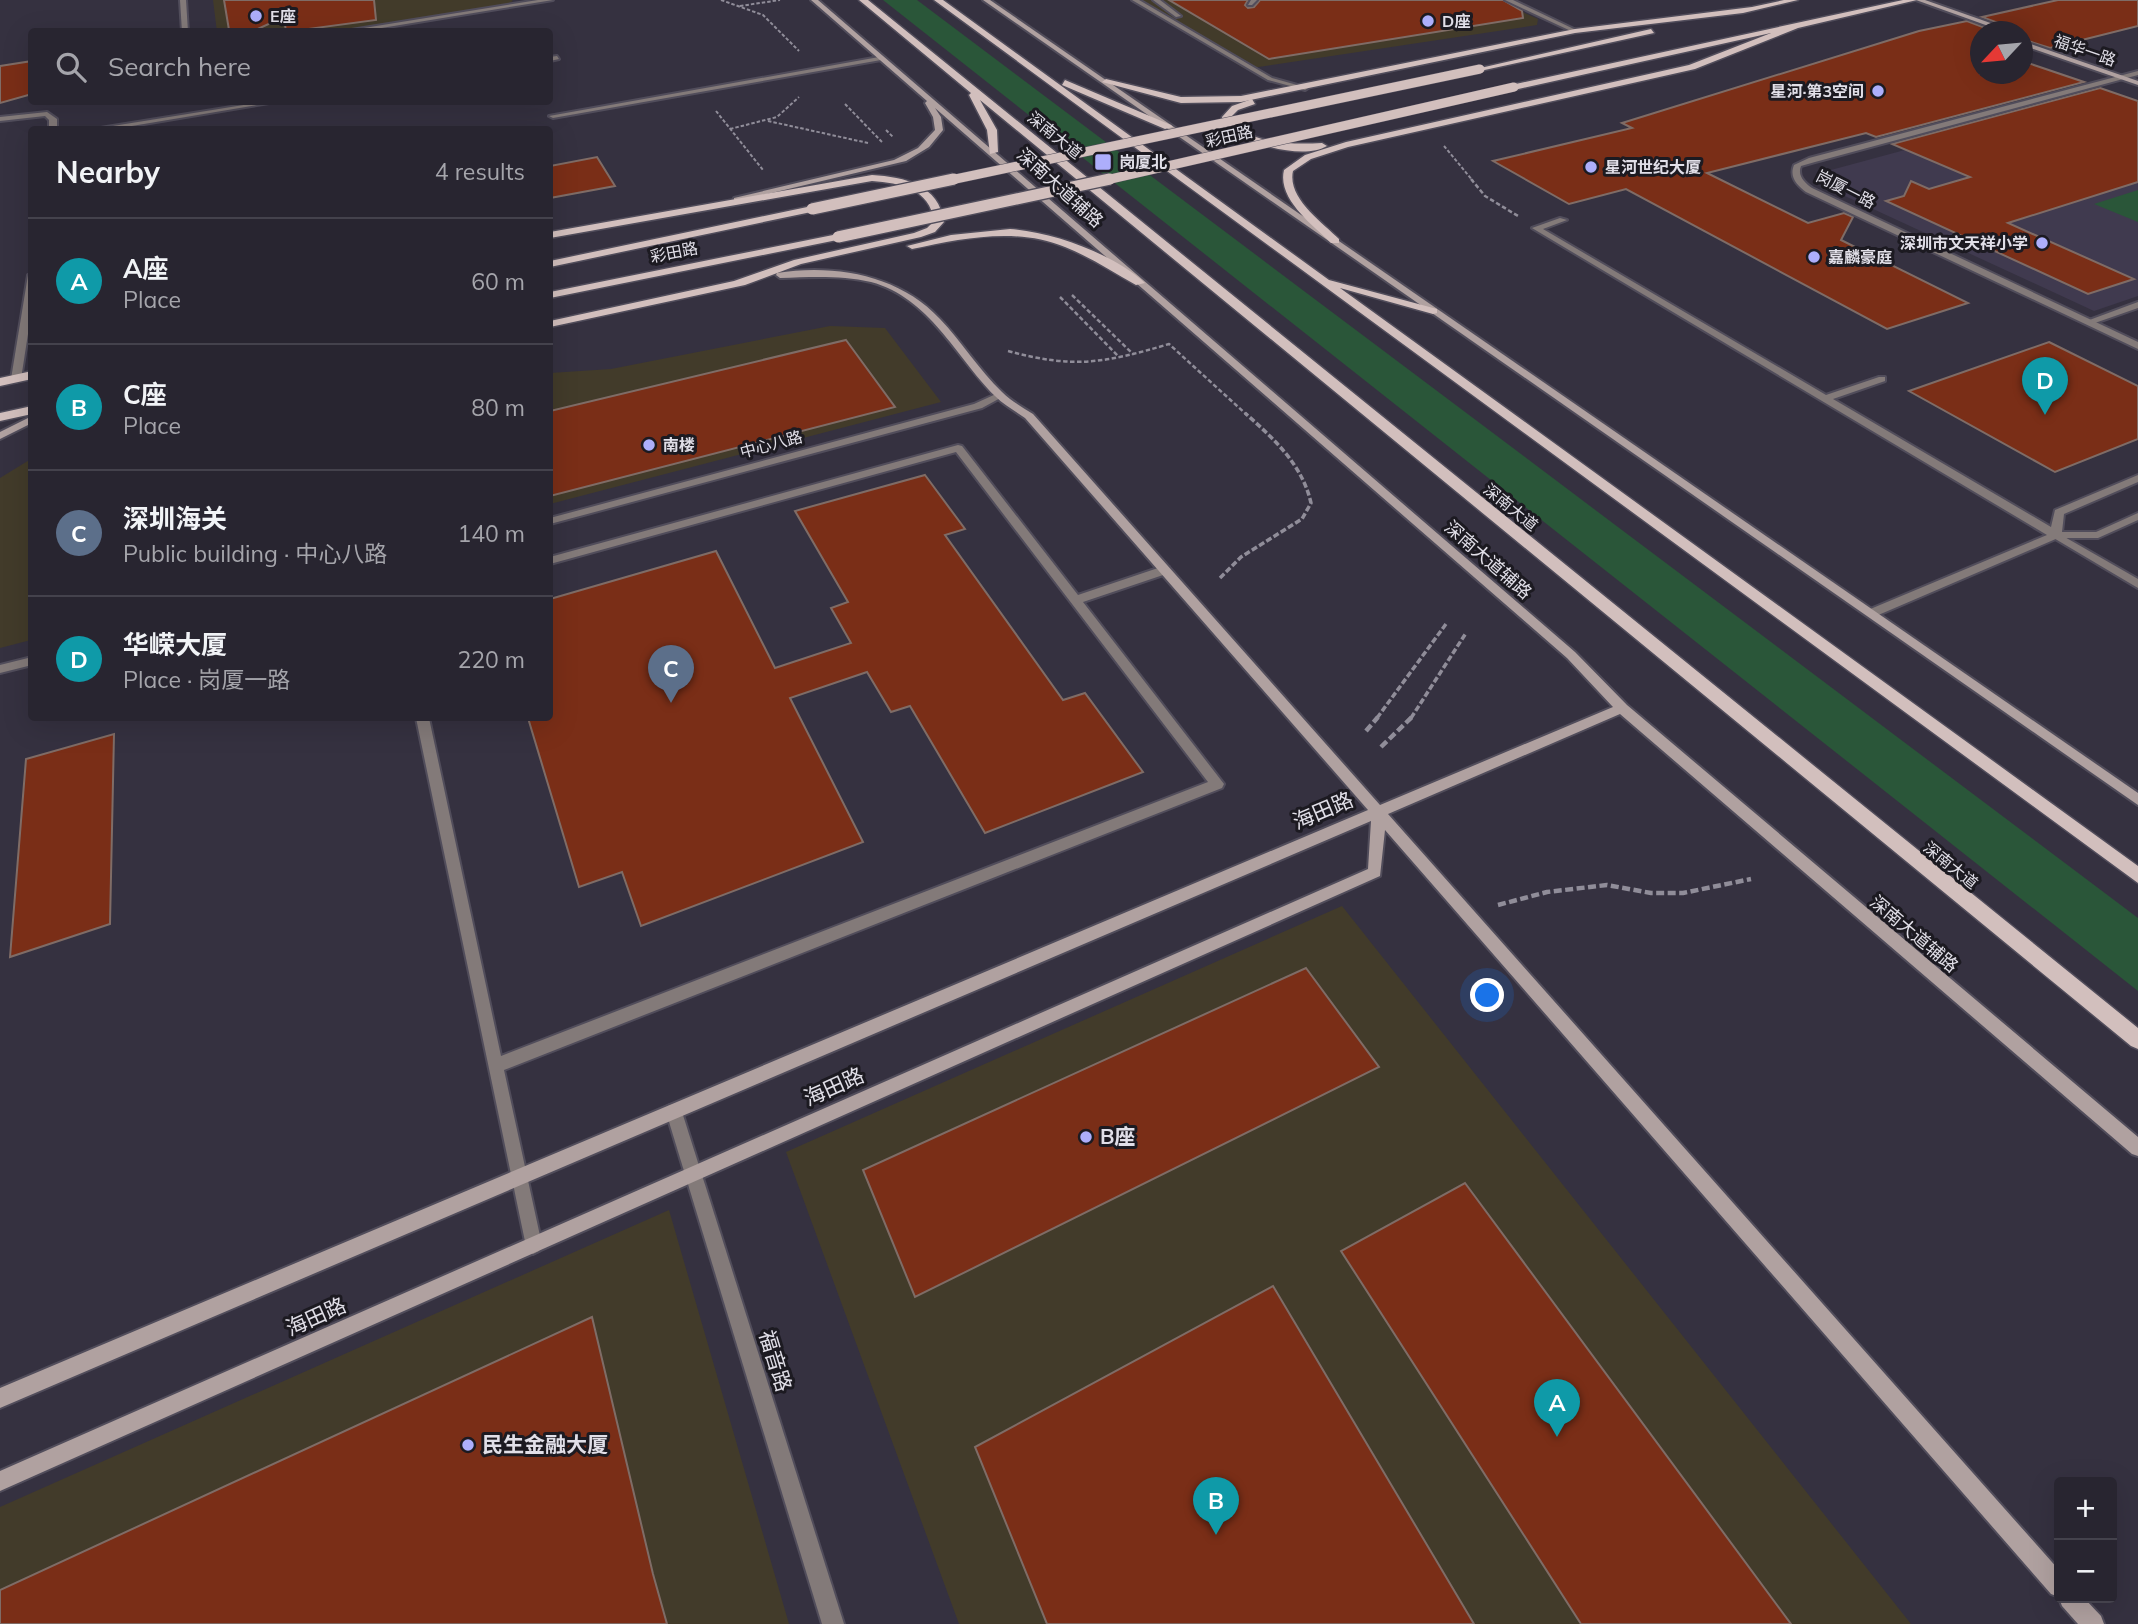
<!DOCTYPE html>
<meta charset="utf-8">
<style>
:root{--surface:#282530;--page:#34313c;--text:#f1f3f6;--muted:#a5a5ab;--line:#44424c;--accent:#8bbbb9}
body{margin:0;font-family:Mulish,"Noto Sans SC",sans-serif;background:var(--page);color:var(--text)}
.controls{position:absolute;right:21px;bottom:21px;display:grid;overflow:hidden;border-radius:7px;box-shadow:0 7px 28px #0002}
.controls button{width:63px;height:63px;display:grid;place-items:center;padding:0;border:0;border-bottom:2px solid var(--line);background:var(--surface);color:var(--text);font:35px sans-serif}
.compass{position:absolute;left:1970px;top:21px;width:63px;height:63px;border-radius:50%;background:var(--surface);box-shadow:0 7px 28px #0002;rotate:244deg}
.you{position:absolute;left:1488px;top:996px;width:24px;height:24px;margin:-18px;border:5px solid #fff;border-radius:50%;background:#1a73e8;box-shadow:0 0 0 10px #1a73e833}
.badge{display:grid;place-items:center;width:46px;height:46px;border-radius:50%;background:var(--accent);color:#fff;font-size:23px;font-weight:700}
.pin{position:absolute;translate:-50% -58px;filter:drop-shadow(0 2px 4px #0008)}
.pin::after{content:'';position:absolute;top:37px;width:24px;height:21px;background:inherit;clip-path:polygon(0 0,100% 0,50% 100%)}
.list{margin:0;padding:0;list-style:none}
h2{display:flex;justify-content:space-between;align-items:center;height:91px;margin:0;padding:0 28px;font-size:30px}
h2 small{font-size:23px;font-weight:400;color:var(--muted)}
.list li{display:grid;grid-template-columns:46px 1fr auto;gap:21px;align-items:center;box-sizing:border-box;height:126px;padding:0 28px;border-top:2px solid var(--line)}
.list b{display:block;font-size:26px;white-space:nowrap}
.list p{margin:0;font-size:23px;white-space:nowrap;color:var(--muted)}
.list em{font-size:23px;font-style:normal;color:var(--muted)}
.icon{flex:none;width:38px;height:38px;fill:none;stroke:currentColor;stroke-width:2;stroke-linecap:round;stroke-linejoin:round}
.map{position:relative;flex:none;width:2138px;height:1624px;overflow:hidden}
.search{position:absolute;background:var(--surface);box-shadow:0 7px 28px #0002;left:28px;top:28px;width:525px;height:77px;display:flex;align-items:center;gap:18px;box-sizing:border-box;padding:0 24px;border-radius:7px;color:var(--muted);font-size:26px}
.panel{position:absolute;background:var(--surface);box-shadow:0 7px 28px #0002;left:28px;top:126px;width:525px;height:595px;border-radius:7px}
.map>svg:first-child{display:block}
.commercial{fill:#423b2a}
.built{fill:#403a4f}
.green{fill:#2a5639}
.building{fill:#7a2e17;stroke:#7f6c66;stroke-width:2}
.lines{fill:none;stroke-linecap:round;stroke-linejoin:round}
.lane-casing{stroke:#514d5b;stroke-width:4}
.street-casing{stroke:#514d5b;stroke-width:4}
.secondary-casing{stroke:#514d5b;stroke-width:4}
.primary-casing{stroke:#514d5b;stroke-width:3}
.path-far3{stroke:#908d99;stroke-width:2;stroke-dasharray:3.5 2;stroke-linecap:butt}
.path-far2{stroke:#908d99;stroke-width:2.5;stroke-dasharray:4.5 2.5;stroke-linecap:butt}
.path-far1{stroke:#908d99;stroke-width:3.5;stroke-dasharray:6 2.5;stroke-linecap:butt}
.path{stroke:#908d99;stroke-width:4.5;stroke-dasharray:8 3.5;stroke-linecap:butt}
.lane{fill:#837a79;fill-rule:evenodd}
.street{fill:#837a79;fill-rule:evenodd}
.secondary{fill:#b0a1a0;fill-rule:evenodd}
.primary{fill:#d2bfbd;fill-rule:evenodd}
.primary-bridge-far1-casing{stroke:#514d5b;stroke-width:10;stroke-linecap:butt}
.primary-bridge-casing{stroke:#514d5b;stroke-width:14;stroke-linecap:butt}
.primary-bridge-far1{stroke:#d2bfbd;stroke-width:9}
.primary-bridge{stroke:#d2bfbd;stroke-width:11}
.poi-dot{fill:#adaefb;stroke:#1c1a21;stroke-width:2.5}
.labels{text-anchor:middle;stroke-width:6;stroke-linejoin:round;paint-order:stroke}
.far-poi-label{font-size:16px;font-weight:bold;fill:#e1dfe8;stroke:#1c1a21;text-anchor:start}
.far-street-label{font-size:16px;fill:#e1dfe8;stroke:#1c1a21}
.street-label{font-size:18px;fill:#e1dfe8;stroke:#1c1a21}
.near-street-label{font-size:21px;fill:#e1dfe8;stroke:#1c1a21}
.near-poi-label{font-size:21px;font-weight:bold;fill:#e1dfe8;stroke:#1c1a21;text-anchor:start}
</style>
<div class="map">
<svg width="2138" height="1624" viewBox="0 0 2138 1624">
<rect width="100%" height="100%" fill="#353140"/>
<g class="commercial">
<path d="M 213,0 L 512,0 L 513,1 L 497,9 L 341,31 L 217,32 Z"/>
<path d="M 1133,0 L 1255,0 L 1301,23 L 1496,0 L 1538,19 L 1537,25 L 1245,69 Z"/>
<path d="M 830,326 L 885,328 L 941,402 L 550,504 L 550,373 L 611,369 Z"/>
<path d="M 31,459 L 31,640 L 0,648 L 0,478 Z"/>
<path d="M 1342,906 L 1911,1624 L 959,1624 L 786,1152 Z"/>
<path d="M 669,1210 L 789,1624 L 0,1624 L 0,1507 Z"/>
</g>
<path class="built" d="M 2104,96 L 2138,101 L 2138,296 L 2094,311 L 1832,190 L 1820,178 L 1831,170 Z"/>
<g class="green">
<path d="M 883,0 L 917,0 L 2138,918 L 2138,991 Z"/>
<path d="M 2138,190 L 2138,222 L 2094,204 Z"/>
</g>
<g class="building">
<path d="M 224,0 L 374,0 L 376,20 L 286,32 L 284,17 L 253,31 L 229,30 Z"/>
<path d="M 1169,0 L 1248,0 L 1245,5 L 1248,8 L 1254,7 L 1260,0 L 1503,0 L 1522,11 L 1523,18 L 1269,59 Z"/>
<path d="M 2058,0 L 2138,0 L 2138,26 L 2050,48 L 2022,39 L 2022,32 L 1982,17 Z"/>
<path d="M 1967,21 L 1996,32 L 1980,32 L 1980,74 L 2022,74 L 2022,61 L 2084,82 L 1876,137 L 1866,133 L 1707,173 L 1808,223 L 1844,213 L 1853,217 L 1841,240 L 1968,303 L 1887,329 L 1626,189 L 1569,204 L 1493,161 L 1632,128 L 1622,123 L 1919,31 Z"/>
<path d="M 32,61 L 32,94 L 0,103 L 0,66 Z"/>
<path d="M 2100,88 L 2138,101 L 2138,182 L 2008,223 L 2134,279 L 2088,294 L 1886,201 L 1904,196 L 1911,181 L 1929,189 L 1970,177 L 1892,144 Z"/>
<path d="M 597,157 L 615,186 L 550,198 L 550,166 Z"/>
<path d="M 846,340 L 895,407 L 550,496 L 550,411 Z"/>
<path d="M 2049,342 L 2138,386 L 2138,439 L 2055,472 L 1909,391 Z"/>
<path d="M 925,475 L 965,529 L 945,535 L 1063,700 L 1085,693 L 1143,772 L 985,833 L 910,706 L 891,712 L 867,672 L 790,698 L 863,842 L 641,926 L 622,872 L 579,887 L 528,718 L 550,718 L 550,599 L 716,551 L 775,668 L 851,643 L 831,608 L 848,602 L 795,511 Z"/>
<path d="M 114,734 L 110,924 L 10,957 L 26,759 Z"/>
<path d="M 1306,968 L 1379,1067 L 915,1297 L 863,1170 Z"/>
<path d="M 1465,1183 L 1791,1624 L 1581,1624 L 1341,1251 Z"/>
<path d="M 1273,1286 L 1474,1624 L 1047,1624 L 975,1447 Z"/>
<path d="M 592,1317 L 653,1574 L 667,1624 L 0,1624 L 0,1590 Z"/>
</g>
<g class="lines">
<g class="lane-casing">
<g id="lane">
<path d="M 1132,0 L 1139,0 L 1272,78 L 1308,88 L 1305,90 L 1268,80 Z"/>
<path d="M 1153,0 L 1160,0 L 1181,16 L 1176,17 Z"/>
<path d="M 1251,0 L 1257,0 L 1252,5 L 1248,5 Z"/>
<path d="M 879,57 L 881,60 L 553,118 L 549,116 Z"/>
<path d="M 2138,302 L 2138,308 L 2092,324 L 2084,322 Z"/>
<path d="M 958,445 L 962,446 L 1078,595 L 1161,567 L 1169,567 L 1169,573 L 1083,602 L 1224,784 L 1222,788 L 504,1070 L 542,1245 L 539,1251 L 533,1254 L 527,1251 L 416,718 L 429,718 L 501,1056 L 1208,782 L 956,452 L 550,564 L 550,557 Z"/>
<path d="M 2056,532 L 2138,579 L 2138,588 L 2052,537 L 2052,533 Z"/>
</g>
</g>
<g class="street-casing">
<g id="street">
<path d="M 180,0 L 186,0 L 188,32 L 182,32 Z"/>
<path d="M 538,0 L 553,0 L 357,32 L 339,32 Z"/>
<path d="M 1505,0 L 1513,0 L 1578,31 L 1573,32 Z"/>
<path d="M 557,56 L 559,59 L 550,61 L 550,57 Z"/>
<path d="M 2138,71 L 2138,75 L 1815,162 L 1801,166 C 1797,176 1805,183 1812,188 L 2138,342 L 2138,349 L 1806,192 C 1797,185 1789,177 1794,165 L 1809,158 Z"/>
<path d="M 262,102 L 275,102 L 108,130 L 88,130 Z"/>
<path d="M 47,112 L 57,119 L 57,130 L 49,130 L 49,120 L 45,116 L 0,121 L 0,117 Z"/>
<path d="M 1560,218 L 1567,220 L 1543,229 L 1826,395 L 1879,377 L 1885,377 L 1885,381 L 1833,399 L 2051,527 L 2055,510 L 2138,475 L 2138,482 L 2064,514 L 2062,532 L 2096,532 L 2138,513 L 2138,520 L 2098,538 L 2058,538 L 1876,616 L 1868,616 L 1866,613 L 1868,610 L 2047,535 L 1532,228 Z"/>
<path d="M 32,273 L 32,308 L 21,379 L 16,382 L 11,379 L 28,275 Z"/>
<path d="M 996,394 L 1004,396 L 982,408 L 550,524 L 550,518 L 974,404 Z"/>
<path d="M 32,657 L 32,665 L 0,673 L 0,665 Z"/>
<path d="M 674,1104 L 680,1106 L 682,1112 L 844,1624 L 822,1624 L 666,1112 L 668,1106 Z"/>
</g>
</g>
<g class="secondary-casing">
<g id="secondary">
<path d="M 811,0 L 818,0 L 1575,652 L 1627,705 L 2138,1137 L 2138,1156 L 2132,1154 L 1620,714 L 1388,814 L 2059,1570 L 2059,1597 L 2051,1594 L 1385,830 L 1380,876 L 0,1491 L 0,1471 L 1368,869 L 1371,821 L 0,1408 L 0,1388 L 1368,810 L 1025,418 C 1015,411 1004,405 995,396 C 955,356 930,298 871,282 C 841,275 810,277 780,278 L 776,275 L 777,273 C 835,264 899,275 940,319 C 962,342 979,370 1002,392 C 1011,401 1022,407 1033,414 L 1380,805 L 1613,707 L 1567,658 L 935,108 L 941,117 L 943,130 L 929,147 L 906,161 L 734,202 L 734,198 L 894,160 L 918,148 L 935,130 L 933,117 L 925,103 L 927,101 Z"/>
<path d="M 983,0 L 990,0 L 2138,793 L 2138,805 Z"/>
<path d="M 1916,0 L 1925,0 L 2016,32 L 2005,32 Z"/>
<path d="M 2022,41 L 2138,81 L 2138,85 L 2022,45 Z"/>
<path d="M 32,416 L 32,423 L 0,439 L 0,432 Z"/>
<path d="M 2059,1598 L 2084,1598 L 2101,1616 L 2104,1624 L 2078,1624 L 2062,1606 Z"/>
</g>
</g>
<g class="primary-casing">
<g id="primary">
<path d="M 859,0 L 868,0 L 2138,1028 L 2138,1049 L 2131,1046 L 980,100 L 997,130 L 998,152 L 990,154 L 987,130 L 969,95 L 971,93 Z"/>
<path d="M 934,0 L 943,0 L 1329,280 L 1437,309 L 1437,313 L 1433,314 L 1340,288 L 2138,866 L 2138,883 Z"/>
<path d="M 1784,0 L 1798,0 L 1743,13 L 1575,33 L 1241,102 L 1181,103 L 1102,82 L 1106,79 L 1181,97 L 1241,96 L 1575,29 L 1752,7 Z"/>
<path d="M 1903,0 L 1917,0 L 1798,28 L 1695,69 L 1348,147 L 1311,159 L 1293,171 C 1287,198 1322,222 1339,239 L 1339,243 L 1331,243 C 1313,225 1277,199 1284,170 L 1305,155 L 1346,142 L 1689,65 L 1771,33 L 1514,90 L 1511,85 Z"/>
<path d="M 1651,29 L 1654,33 L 1480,71 L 1476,69 Z"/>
<path d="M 1065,80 L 1171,125 L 1173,127 L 1165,129 L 1062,85 Z"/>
<path d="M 1252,99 L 1255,104 L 1238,110 L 1230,118 L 1230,125 C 1259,143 1289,145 1322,143 L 1327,146 C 1302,161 1245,142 1223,128 L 1222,117 L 1232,106 Z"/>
<path d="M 872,175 C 905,177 939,185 944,222 L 935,232 L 921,237 L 801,264 L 745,285 L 550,327 L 550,321 L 734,281 L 794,260 L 914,233 L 927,228 L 934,221 C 930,189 900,183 872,181 L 550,238 L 550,232 Z"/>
<path d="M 812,206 L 816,207 L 816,211 L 550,267 L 550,261 Z"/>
<path d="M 1010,229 C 1053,232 1114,254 1145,283 L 1136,285 C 1113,272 1090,257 1065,247 C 1016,227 963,238 912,249 L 907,246 L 951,235 Z"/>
<path d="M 838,234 L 842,235 L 842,239 L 550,298 L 550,292 Z"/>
<path d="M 32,371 L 32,379 L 0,386 L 0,378 Z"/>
<path d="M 32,406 L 32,414 L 0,421 L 0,413 Z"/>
</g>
</g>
<g class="path-far3">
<path d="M 721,0 L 763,15 L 799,51"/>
<path d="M 740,6 L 780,0"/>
<path d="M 845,104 L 882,142"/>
<path d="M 716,111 L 763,170"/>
<path d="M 768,121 L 868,143"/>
<path d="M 730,129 L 777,117 L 799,97"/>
<path d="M 886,130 L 893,137"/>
<path d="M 1444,146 L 1473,181"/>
</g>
<g class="path-far2">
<path d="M 1471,179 L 1485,196 L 1518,216"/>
<path d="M 1072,295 L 1133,354"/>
<path d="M 1060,297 L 1119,357"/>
<path d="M 1008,351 C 1074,369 1105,363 1169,344 L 1247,415"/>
</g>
<g class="path-far1">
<path d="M 1220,578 L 1241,557 L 1302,519 L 1311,503 C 1302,464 1274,439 1245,413"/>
<path d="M 1377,718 L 1446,624"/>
<path d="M 1411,718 L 1466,633"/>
</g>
<g class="path">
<path d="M 1366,731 L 1378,717"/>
<path d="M 1381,747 L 1412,717"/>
<path d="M 1498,905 L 1547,892 L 1607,885 L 1651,893 L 1683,893 L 1751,879"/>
</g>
<use href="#lane" class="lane"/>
<use href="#street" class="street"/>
<use href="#secondary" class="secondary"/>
<use href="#primary" class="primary"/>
<g class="primary-bridge-far1-casing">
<g id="primary-bridge-far1">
<path d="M 946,181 L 1480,69"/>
<path d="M 1102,181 L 1514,87"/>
</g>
</g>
<g class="primary-bridge-casing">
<g id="primary-bridge">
<path d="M 812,209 L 954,179"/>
<path d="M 838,237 L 1110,179"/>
</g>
</g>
<use href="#primary-bridge-far1" class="primary-bridge-far1"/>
<use href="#primary-bridge" class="primary-bridge"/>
</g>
<g class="poi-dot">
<circle cx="256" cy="16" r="7"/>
<circle cx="1428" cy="21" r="7"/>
<circle cx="1878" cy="91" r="7"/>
<rect x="1094" y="153" width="18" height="18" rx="3.5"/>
<circle cx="1591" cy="167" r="7"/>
<circle cx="2042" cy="243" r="7"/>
<circle cx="1814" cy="257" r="7"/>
<circle cx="649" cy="445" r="7"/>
<circle cx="1086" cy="1137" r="7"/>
<circle cx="468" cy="1445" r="7"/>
</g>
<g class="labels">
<g class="far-poi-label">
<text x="270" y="22">E座</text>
<text x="1442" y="27">D座</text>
<text x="1864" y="97" text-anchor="end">星河·第3空间</text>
<text x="1119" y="168">岗厦北</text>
<text x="1605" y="173">星河世纪大厦</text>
<text x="2028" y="249" text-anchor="end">深圳市文天祥小学</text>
<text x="1828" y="263">嘉麟豪庭</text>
<text x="663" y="451">南楼</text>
</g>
<g class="far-street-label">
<text transform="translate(2085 50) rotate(19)" y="6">福华一路</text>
<text transform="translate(1055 135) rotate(39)" y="6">深南大道</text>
<text transform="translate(1229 136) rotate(-13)" y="6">彩田路</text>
<text transform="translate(1846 189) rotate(27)" y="6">岗厦一路</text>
<text transform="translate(674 252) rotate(-11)" y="6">彩田路</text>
<text transform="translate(771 444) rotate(-15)" y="6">中心八路</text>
<text transform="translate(1511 507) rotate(39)" y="6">深南大道</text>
<text transform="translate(1951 865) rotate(39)" y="6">深南大道</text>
</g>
<g class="street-label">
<text transform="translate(1060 188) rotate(42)" y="6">深南大道辅路</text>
<text transform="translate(1488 560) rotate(41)" y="6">深南大道辅路</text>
<text transform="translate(1914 934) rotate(40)" y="6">深南大道辅路</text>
</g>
<g class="near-street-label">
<text transform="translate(1323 811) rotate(-23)" y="7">海田路</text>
<text transform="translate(834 1087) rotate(-24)" y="7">海田路</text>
<text transform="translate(316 1317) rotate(-24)" y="7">海田路</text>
<text transform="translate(775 1361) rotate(73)" y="7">福音路</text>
</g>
<g class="near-poi-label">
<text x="1100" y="1144">B座</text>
<text x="482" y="1452">民生金融大厦</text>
</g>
</g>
</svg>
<div class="controls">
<button>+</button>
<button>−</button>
</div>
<svg class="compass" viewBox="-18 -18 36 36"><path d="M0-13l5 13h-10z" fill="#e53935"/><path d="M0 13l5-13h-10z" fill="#a5a5ab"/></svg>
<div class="you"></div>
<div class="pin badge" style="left:1557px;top:1437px;background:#0f9aa8">A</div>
<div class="pin badge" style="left:1216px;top:1535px;background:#0f9aa8">B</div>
<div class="pin badge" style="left:671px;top:703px;background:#5c6f8a">C</div>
<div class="pin badge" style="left:2045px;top:415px;background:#0f9aa8">D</div>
<div class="search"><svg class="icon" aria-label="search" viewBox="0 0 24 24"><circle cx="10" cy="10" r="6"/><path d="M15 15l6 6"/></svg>Search here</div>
<section class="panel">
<h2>Nearby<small>4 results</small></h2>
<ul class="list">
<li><span class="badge" style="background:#0f9aa8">A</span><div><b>A座</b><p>Place</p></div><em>60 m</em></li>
<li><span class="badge" style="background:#0f9aa8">B</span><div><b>C座</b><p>Place</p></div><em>80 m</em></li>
<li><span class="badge" style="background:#5c6f8a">C</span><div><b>深圳海关</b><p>Public building · 中心八路</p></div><em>140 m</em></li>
<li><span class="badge" style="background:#0f9aa8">D</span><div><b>华嵘大厦</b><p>Place · 岗厦一路</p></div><em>220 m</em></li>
</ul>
</section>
</div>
